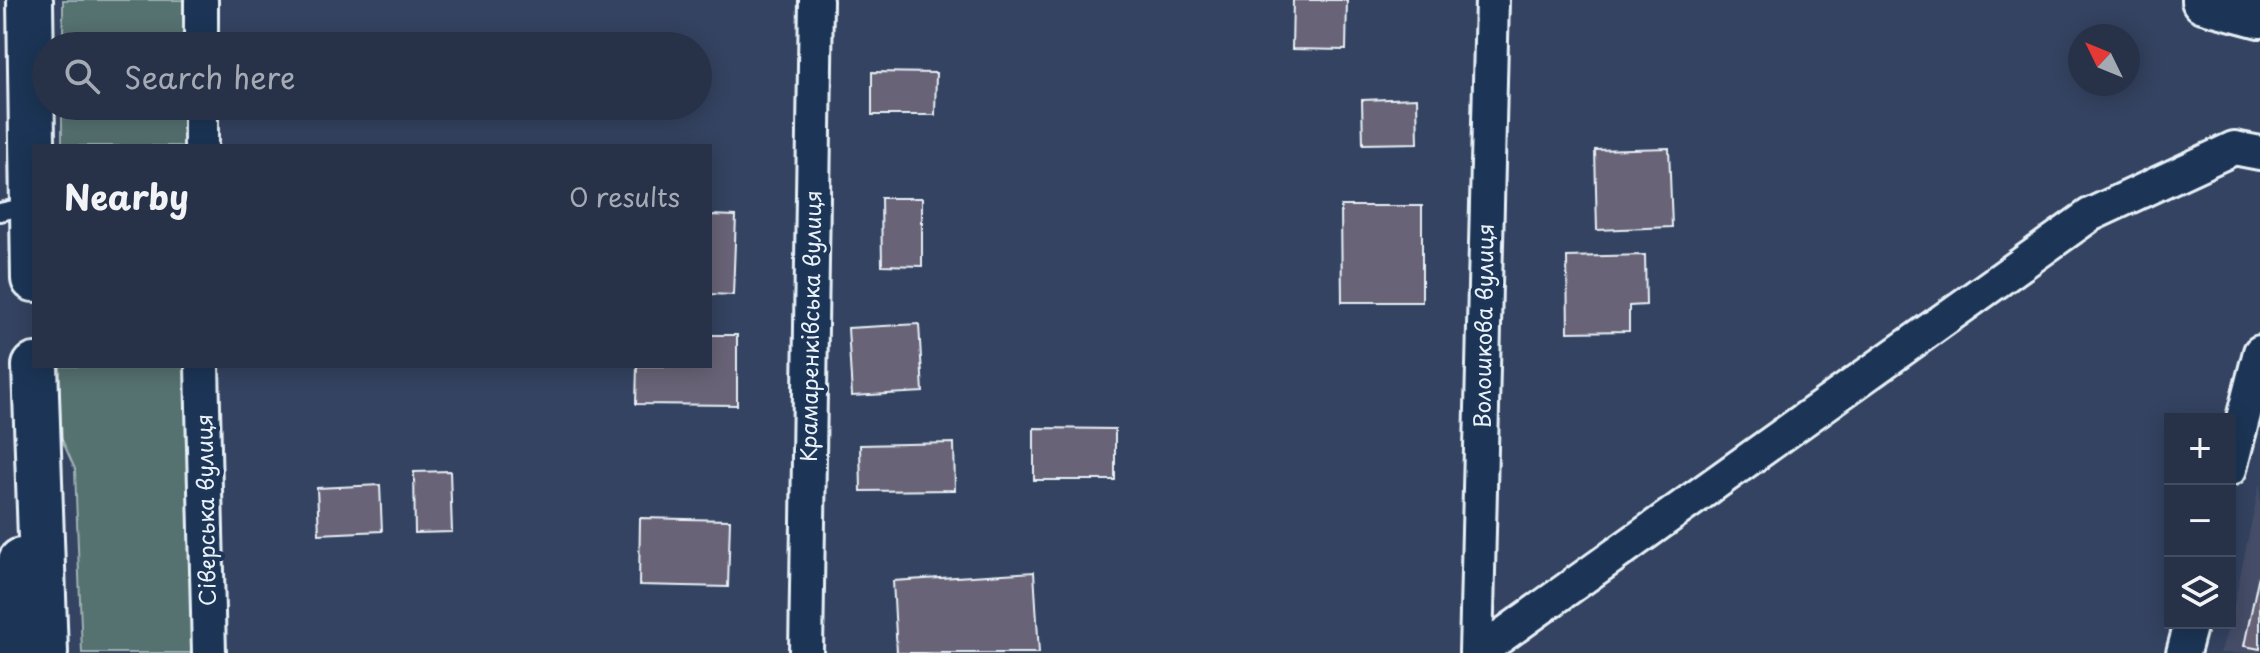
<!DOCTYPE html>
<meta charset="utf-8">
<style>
:root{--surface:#273249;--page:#2f3a50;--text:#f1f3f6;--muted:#a4aab4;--line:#434d61}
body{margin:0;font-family:"Playpen Sans",sans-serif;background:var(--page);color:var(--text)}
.controls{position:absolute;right:24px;bottom:24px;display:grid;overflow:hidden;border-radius:0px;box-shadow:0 4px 20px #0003}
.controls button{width:72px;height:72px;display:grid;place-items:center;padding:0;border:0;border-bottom:2px solid var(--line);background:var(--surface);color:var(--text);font:40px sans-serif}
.compass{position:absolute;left:2068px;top:24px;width:72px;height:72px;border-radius:50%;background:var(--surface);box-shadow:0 4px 20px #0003;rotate:313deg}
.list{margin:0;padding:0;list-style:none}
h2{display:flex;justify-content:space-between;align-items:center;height:104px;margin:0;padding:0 32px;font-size:34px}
h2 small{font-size:26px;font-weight:400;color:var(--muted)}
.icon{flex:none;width:44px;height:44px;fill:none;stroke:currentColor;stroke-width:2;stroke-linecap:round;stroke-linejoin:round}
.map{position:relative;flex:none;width:2260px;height:653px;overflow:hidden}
.search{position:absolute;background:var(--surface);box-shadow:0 4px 20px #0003;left:32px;top:32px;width:680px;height:88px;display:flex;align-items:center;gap:20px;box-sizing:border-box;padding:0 28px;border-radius:44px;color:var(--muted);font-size:30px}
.panel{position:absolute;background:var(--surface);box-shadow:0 4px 20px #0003;left:32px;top:144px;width:680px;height:224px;border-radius:0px}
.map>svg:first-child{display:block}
.built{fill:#444d68}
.green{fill:#54716f;stroke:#9eb1b4;stroke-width:2}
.building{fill:#696477;stroke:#e8f1f8;stroke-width:2}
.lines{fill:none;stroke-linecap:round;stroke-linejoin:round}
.lane-casing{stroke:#e8f1f8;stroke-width:22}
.street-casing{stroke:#e8f1f8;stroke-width:38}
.secondary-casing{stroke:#e8f1f8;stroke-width:50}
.primary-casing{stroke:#e8f1f8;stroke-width:50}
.lane{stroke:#1d3557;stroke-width:16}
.street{stroke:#1d3557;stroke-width:32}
.secondary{stroke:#1d3557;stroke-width:44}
.primary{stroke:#1d3557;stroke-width:44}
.labels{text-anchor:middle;stroke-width:8;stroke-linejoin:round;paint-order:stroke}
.street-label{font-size:22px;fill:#e8f1f8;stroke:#1d3557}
</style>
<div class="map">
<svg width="2260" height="653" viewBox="0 0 2260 653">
<rect width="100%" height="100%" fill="#344361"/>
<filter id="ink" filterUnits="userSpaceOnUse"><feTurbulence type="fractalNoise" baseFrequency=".0125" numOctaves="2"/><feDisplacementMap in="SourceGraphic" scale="16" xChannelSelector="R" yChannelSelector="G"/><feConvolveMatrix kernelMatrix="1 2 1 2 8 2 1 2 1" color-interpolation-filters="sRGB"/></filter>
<g filter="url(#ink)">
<path class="built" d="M 2260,482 L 2260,653 L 2220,653 L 2230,623 Z"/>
<g class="green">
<rect x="63" y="0" width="138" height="46"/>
<rect x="62" y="106" width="139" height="40"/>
<path d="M 60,366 L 202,366 L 209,653 L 82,653 L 75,469 L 59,433 Z"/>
</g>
<g class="building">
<path d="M 1293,0 L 1347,0 L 1346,50 L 1292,49 Z"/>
<path d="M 872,72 L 936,73 L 935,115 L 872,115 Z"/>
<path d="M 1417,98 L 1418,143 L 1363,144 L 1362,100 Z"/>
<path d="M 1669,148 L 1672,227 L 1597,230 L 1595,150 Z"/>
<path d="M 881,198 L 922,198 L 922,266 L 882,265 Z"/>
<path d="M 1341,206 L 1422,206 L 1422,302 L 1342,302 Z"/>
<path d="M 710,215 L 736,216 L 733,295 L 710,294 Z"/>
<path d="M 1645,255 L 1646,305 L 1629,306 L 1629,331 L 1568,332 L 1567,257 Z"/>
<path d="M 919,324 L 923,392 L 852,396 L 848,328 Z"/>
<path d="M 710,335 L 737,335 L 737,405 L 636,404 L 637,366 L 710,366 Z"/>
<path d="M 1034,428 L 1115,429 L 1115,480 L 1034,480 Z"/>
<path d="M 954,443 L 955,490 L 861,491 L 860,445 Z"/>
<path d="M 450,471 L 452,532 L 415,533 L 414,472 Z"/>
<path d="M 380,485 L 382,531 L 319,534 L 317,488 Z"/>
<path d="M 640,518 L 730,520 L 728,587 L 639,585 Z"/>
<path d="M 2260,570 L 2260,649 L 2244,646 Z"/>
<path d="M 1034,572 L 1039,653 L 897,653 L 893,581 Z"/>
</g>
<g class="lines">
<g class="lane-casing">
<path id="lane" d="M 0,212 L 31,205"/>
</g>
<g class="street-casing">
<g id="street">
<path d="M 201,46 L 201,0"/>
<path d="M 201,146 L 201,106"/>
<path d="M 202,366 L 209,653"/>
<path d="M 2230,469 L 2260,352"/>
<path d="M 806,653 L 816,0"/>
<path d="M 1476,653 L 1492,0"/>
<path d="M 1478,653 L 2090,215 L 2234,148 L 2260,153"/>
<path d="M 2183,653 L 2191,623"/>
</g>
</g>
<g class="secondary-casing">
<path id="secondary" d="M 2204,0 L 2260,15"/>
</g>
<g class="primary-casing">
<g id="primary">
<path d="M 30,0 L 34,279"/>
<path d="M 35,366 L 45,653"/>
<path d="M 8,653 L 21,561"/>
</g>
</g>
<use href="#lane" class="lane"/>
<use href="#street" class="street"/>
<use href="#secondary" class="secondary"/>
<use href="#primary" class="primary"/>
</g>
</g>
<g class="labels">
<g class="street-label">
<text transform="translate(811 326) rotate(-89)" y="8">Крамаренківська вулиця</text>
<text transform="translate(1484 326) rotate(-89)" y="8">Волошкова вулиця</text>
<text transform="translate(206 510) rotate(-91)" y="8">Сіверська вулиця</text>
</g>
</g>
</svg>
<div class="controls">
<button>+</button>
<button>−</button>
<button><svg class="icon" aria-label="layers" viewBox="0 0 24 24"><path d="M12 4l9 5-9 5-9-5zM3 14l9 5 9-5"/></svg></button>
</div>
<svg class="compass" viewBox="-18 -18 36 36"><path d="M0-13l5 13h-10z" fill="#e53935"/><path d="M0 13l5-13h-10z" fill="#a4aab4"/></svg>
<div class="search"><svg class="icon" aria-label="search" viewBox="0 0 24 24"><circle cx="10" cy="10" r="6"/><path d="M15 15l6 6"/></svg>Search here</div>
<section class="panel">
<h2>Nearby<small>0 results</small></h2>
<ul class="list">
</ul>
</section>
</div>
